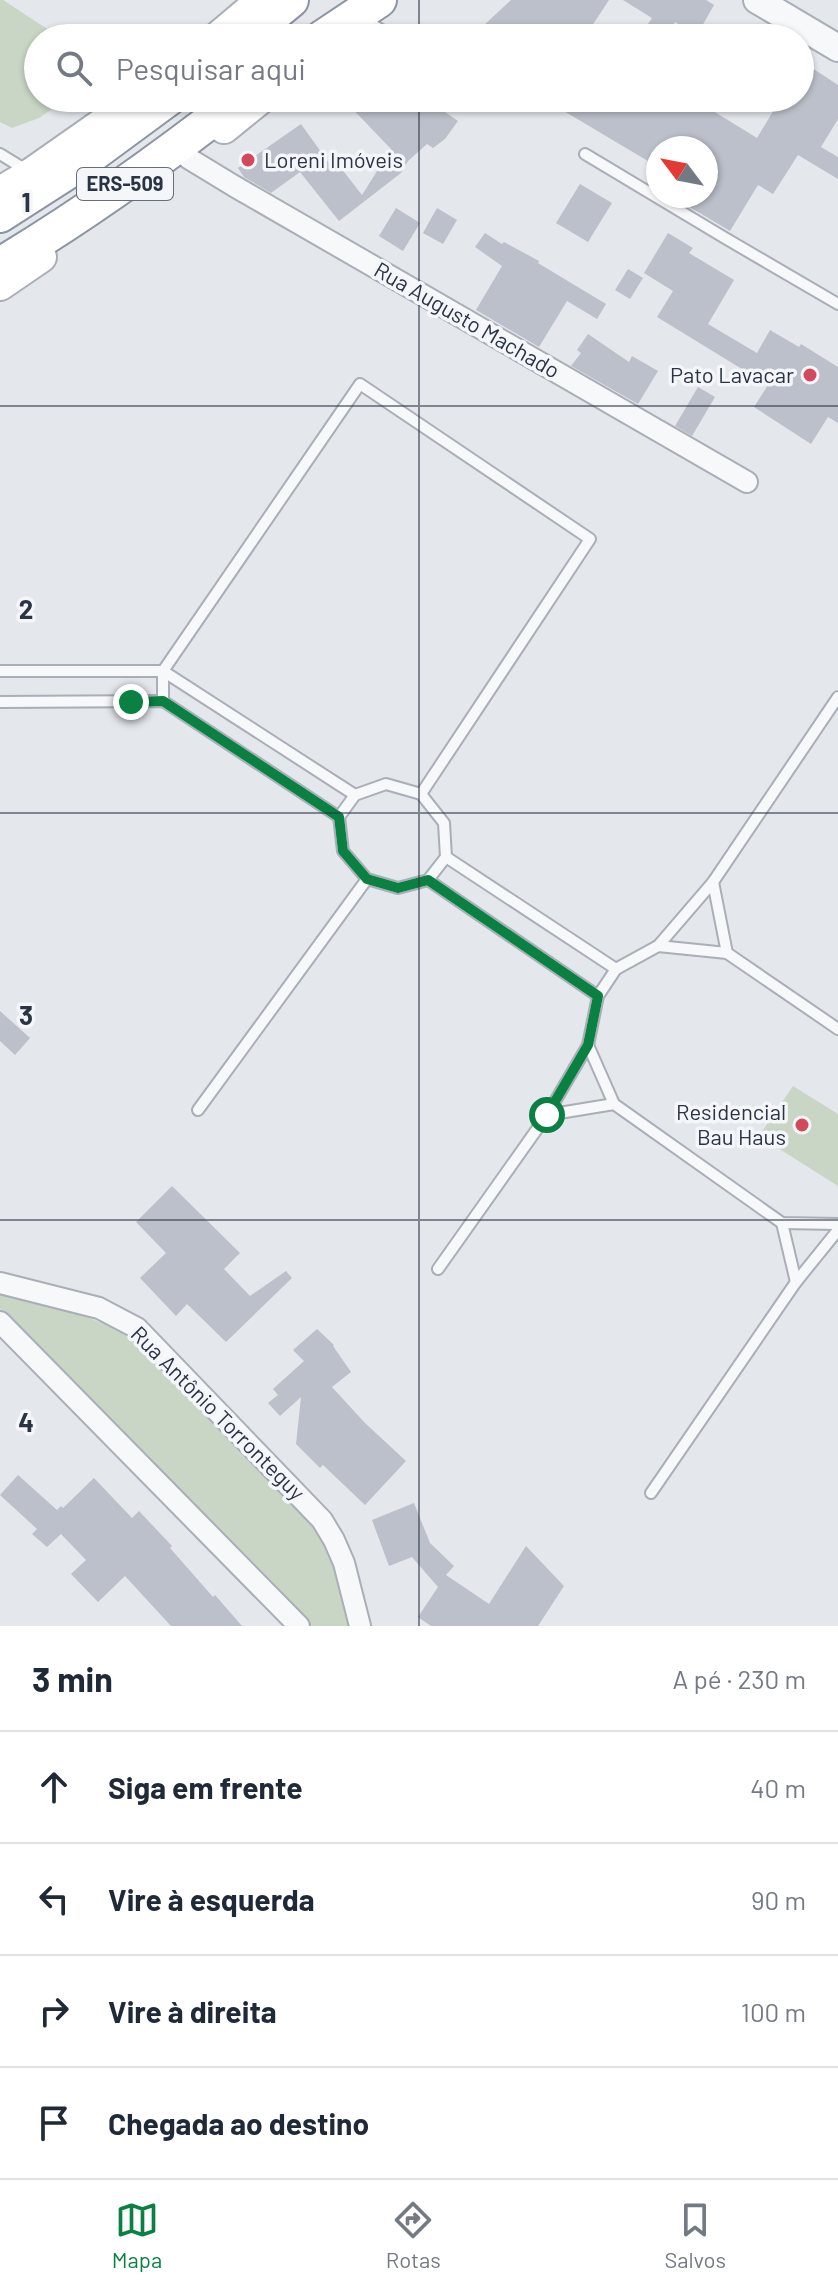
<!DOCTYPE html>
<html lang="pt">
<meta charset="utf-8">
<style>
:root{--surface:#fff;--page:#f6f6f7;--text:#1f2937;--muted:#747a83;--line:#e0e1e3;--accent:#0b8043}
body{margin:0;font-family:Barlow,sans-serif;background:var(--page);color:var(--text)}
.compass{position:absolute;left:646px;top:136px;width:72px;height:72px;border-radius:50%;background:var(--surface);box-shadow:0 2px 6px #0004;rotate:302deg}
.stop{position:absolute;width:24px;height:24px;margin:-18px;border:6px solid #0b8043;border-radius:50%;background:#fff}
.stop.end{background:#0b8043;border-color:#fff;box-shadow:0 2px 8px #0008}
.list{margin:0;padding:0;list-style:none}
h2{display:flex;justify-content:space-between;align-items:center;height:104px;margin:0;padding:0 32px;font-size:34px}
h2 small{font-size:26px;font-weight:400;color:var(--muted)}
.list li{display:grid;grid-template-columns:52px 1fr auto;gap:24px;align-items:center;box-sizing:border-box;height:112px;padding:0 32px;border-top:2px solid var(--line)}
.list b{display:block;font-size:30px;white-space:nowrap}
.list em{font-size:26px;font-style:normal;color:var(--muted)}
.icon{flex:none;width:44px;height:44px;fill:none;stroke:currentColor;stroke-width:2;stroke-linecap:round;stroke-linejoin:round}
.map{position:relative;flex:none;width:838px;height:1626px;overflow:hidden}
.search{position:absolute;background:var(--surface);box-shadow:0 2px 6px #0004;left:24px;right:24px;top:24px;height:88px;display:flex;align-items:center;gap:20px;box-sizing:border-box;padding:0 28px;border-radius:44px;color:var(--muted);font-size:30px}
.sheet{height:552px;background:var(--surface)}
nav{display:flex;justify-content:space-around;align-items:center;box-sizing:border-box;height:112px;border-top:2px solid var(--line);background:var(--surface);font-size:22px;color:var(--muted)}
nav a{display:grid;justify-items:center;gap:4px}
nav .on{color:var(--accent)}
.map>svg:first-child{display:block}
.green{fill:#c9d6c5}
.building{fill:#bbc0ca}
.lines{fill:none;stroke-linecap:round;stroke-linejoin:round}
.service-casing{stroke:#a9aeb7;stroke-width:14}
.minor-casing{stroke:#a9aeb7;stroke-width:24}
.tertiary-casing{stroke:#a9aeb7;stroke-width:30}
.secondary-casing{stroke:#a9aeb7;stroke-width:34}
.trunk-casing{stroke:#8b94a3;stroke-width:38}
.service{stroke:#f7f8fa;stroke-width:10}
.minor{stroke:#f7f8fa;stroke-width:20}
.tertiary{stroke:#f7f8fa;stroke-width:26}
.secondary{stroke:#fff;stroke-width:30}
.trunk{stroke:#fff;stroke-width:34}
.route{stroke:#0b8043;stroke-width:10}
.grid{fill:none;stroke:#2b3445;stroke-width:2;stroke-opacity:0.55}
.poi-dot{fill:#d1495b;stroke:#f4f6f9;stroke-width:3}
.labels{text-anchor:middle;stroke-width:7;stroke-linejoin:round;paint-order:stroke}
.shield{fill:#f4f6f9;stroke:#676e7b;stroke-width:2}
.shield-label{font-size:20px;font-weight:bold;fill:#2b3445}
.poi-label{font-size:22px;fill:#2b3445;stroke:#f4f6f9;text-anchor:end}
.street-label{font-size:22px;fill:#2b3445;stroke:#f4f6f9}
.grid-label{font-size:26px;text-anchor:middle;font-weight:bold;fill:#2b3445;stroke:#f4f6f9;stroke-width:7;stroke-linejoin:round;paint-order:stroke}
</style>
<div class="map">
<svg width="838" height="1626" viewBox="0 0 838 1626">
<rect width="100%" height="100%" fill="#e4e7ec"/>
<g class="green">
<path d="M 0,0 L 3,0 L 61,38 L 38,38 L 38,98 L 68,98 L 39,118 L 12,128 L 0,122 Z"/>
<path d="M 793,1086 L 838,1114 L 838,1186 L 759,1136 Z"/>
<path d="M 0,1293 L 69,1310 L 117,1329 L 139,1345 L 310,1518 L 332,1556 L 350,1626 L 309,1626 L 0,1309 Z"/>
</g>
<g class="building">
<path d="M 511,0 L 609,0 L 584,38 L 470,38 Z"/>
<path d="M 623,0 L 706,0 L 714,5 L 697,35 L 675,22 L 664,38 L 657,38 L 644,30 L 652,18 Z"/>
<path d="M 800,60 L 838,85 L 838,119 L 821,147 L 838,157 L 838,179 L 798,155 L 773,194 L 758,185 L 730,231 L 671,196 L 706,196 L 706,148 L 658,148 L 658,167 L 542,98 L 692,98 L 757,138 L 781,98 L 800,98 Z"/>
<path d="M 342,98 L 461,98 L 445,112 L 458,121 L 445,139 L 433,148 L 427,144 L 408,161 L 401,173 L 339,221 L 300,172 L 271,193 L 244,177 L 238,168 L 301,124 L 329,163 L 334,159 L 362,195 L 391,149 Z"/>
<path d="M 580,184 L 612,203 L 588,242 L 556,223 Z"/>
<path d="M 396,208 L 420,223 L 403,251 L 379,236 Z"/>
<path d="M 437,208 L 457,220 L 443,244 L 423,233 Z"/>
<path d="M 485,233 L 502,244 L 504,242 L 539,261 L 538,263 L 606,304 L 597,319 L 567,301 L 539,347 L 476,310 L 502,266 L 475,247 Z"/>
<path d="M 668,233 L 693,248 L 689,253 L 734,280 L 708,324 L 757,353 L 770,330 L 799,347 L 801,344 L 838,367 L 838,423 L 828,417 L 811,444 L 754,407 L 768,385 L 657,317 L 673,291 L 644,273 Z"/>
<path d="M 628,269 L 643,278 L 630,299 L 615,290 Z"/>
<path d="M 588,334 L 629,362 L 632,356 L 658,371 L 638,404 L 571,366 L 581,353 L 577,350 Z"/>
<path d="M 698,387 L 715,397 L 692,436 L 675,426 Z"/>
<path d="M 0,1011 L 30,1038 L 15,1055 L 0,1041 Z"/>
<path d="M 172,1186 L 240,1253 L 224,1269 L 250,1296 L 286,1271 L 292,1278 L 226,1342 L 187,1304 L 176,1316 L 140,1278 L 166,1253 L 136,1222 Z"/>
<path d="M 317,1329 L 334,1345 L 333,1346 L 351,1372 L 332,1387 L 365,1423 L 406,1461 L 365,1505 L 323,1465 L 320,1468 L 296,1444 L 301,1397 L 280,1416 L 268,1403 L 278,1395 L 273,1389 L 304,1361 L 293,1350 Z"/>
<path d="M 18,1475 L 57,1510 L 61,1506 L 63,1508 L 94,1478 L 132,1518 L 139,1511 L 172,1546 L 170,1548 L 213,1597 L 215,1595 L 242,1626 L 171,1626 L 125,1576 L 98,1602 L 71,1574 L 86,1560 L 61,1534 L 47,1547 L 32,1534 L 37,1529 L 0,1495 Z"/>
<path d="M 414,1503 L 430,1543 L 454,1566 L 446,1575 L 489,1604 L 526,1546 L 564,1586 L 538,1626 L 431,1626 L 418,1617 L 438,1587 L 412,1557 L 389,1566 L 372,1520 Z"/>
</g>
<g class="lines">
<g class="service-casing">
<g id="service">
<path d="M 362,18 L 394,38"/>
<path d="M 0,154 L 26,170"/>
<path d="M 585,154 L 725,238 L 838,304"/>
<path d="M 0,671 L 163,671 L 355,795"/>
<path d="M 163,701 L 163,671 L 360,384 L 590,539 L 421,794"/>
<path d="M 0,702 L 163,701 L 339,817"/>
<path d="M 386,784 L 421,794 L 444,823 L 446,857 L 428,880 L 398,888 L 367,879 L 343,851 L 339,817 L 355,795 Z"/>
<path d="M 446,857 L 616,969"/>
<path d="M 428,880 L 598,996"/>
<path d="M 713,882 L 727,953"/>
<path d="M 658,946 L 727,953 L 838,1029"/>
<path d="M 588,1045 L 614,1104 L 782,1223 L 838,1224"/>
<path d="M 198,1110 L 367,879"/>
<path d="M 547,1115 L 614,1104"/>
<path d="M 782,1223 L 796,1282"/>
<path d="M 438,1269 L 547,1115 L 588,1045 L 598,996 L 616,969 L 658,946 L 713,882 L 838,697"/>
<path d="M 651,1493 L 796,1282 L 838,1230"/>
</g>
</g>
<g class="minor-casing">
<g id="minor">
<path d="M 188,158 L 234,186 L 747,482"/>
<path d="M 0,1283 L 99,1308 L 137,1328 L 322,1520 L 334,1540 L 344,1563 L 360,1626"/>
<path d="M 0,1322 L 299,1626"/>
</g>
</g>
<g class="tertiary-casing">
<path id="tertiary" d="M 757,0 L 838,48"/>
</g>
<g class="secondary-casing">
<g id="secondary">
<path d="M 217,38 L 262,0"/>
<path d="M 224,128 L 261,98"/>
<path d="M 0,192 L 32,173 L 139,98"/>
<path d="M 0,285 L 41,257"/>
</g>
</g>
<g class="trunk-casing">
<g id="trunk">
<path d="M 245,38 L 291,0"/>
<path d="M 322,38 L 379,0"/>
<path d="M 0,215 L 78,165 L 169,98"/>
<path d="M 0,265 C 84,215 163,158 240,98"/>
</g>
</g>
<use href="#service" class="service"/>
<use href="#minor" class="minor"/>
<use href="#tertiary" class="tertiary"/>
<use href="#secondary" class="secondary"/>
<use href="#trunk" class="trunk"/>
</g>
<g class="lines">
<path class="route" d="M 131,702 L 163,701 L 339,817 L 343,851 L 367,879 L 398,888 L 428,880 L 598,996 L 588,1045 L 547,1115"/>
</g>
<path class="grid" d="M 419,0 L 419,38M 419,98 L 419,1626M 0,406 L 838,406M 0,813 L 838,813M 0,1220 L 838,1220"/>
<g class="poi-dot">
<circle cx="248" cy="160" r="8"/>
<circle cx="810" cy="375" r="8"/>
<circle cx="802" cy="1125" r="8"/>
</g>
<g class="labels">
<rect class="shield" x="77" y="168" width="96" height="32" rx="6"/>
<g class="shield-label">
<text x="125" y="191">ERS-509</text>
</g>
<g class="poi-label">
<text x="264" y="168" text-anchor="start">Loreni Imóveis</text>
<text x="794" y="383">Pato Lavacar</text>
<text x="786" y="1120">Residencial<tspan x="786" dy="25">Bau Haus</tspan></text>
</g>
<g class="street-label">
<text transform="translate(467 320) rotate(30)" y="8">Rua Augusto Machado</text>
<text transform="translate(218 1413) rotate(45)" y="8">Rua Antônio Torronteguy</text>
</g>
</g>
<g class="grid-label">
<text x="26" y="212">1</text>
<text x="26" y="619">2</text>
<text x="26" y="1025">3</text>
<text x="26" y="1432">4</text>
</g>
</svg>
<svg class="compass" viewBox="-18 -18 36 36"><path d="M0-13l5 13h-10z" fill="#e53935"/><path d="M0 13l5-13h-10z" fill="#747a83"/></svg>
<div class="stop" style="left:547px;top:1115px"></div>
<div class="stop end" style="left:131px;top:702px"></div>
<div class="search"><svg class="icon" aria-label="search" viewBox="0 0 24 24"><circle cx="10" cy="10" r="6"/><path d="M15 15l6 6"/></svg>Pesquisar aqui</div>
</div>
<section class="sheet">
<h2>3 min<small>A pé · 230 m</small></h2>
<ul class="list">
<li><svg class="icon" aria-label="ahead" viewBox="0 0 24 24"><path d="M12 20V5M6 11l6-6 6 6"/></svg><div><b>Siga em frente</b></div><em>40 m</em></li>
<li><svg class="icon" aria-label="left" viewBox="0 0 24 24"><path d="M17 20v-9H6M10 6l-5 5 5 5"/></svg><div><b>Vire à esquerda</b></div><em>90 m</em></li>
<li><svg class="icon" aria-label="right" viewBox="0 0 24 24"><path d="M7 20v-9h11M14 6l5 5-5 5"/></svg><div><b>Vire à direita</b></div><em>100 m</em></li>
<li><svg class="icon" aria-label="arrive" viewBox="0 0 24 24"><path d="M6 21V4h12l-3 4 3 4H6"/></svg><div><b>Chegada ao destino</b></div></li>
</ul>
</section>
<nav>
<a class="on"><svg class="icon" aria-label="map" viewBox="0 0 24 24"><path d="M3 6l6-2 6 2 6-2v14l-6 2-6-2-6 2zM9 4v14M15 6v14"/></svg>Mapa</a>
<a><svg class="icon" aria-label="directions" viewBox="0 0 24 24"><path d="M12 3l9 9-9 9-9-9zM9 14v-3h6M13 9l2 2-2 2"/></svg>Rotas</a>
<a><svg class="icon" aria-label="saved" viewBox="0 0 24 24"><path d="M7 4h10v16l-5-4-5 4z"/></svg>Salvos</a>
</nav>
